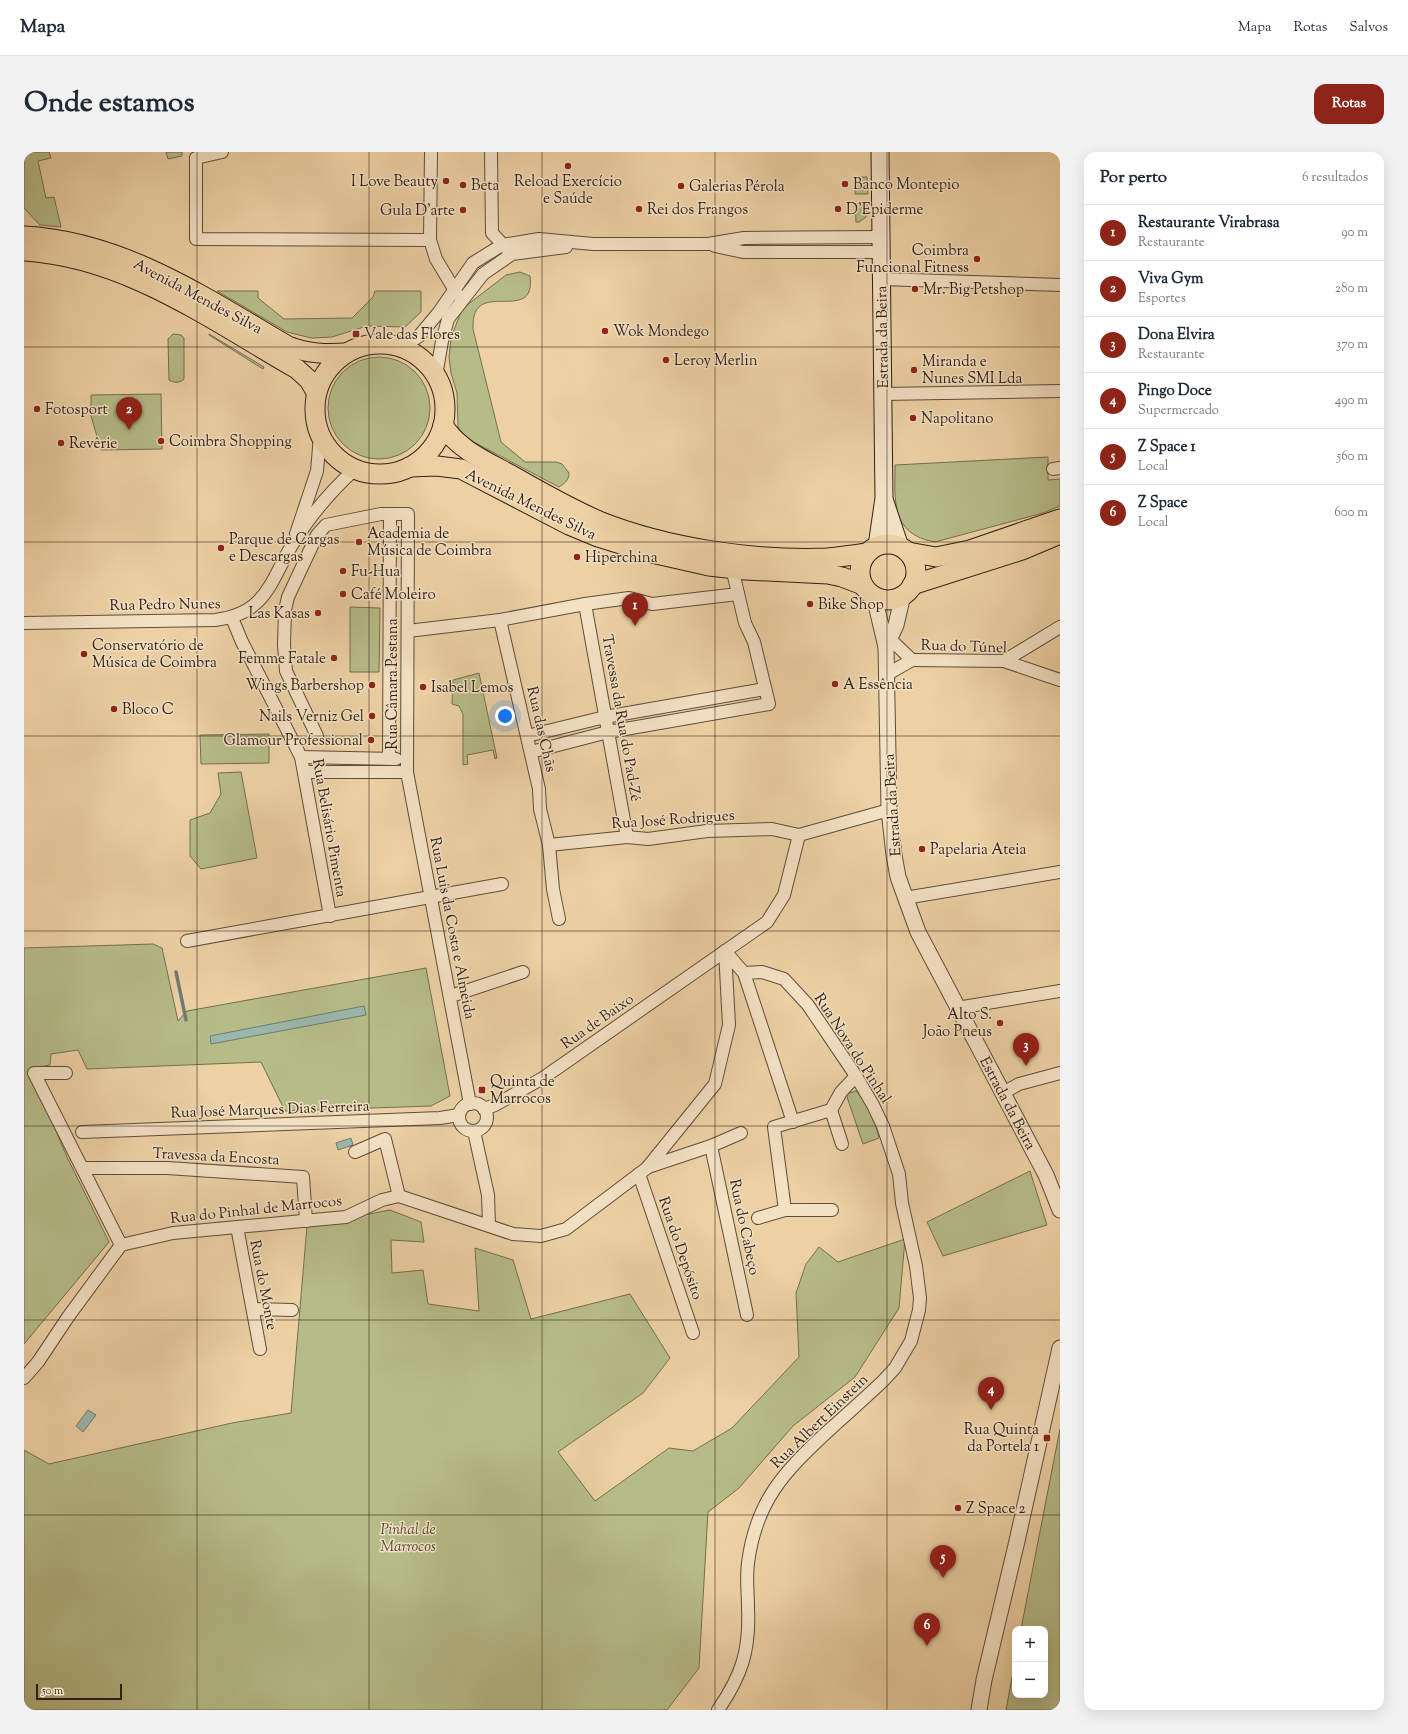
<!DOCTYPE html>
<html lang="pt">
<meta charset="utf-8">
<style>
:root{--surface:#fff;--page:#f2f2f3;--text:#1f2937;--muted:#747a83;--line:#e0e1e3;--accent:#8f2418}
body{margin:0;font-family:"Sorts Mill Goudy",serif;background:var(--page);color:var(--text)}
.controls{position:absolute;right:12px;bottom:12px;display:grid;overflow:hidden;border-radius:8px;box-shadow:0 4px 16px #0002}
.controls button{width:36px;height:36px;display:grid;place-items:center;padding:0;border:0;border-bottom:1px solid var(--line);background:var(--surface);color:var(--text);font:20px sans-serif}
.scale{position:absolute;left:12px;bottom:10px;width:86px;box-sizing:border-box;padding-left:4px;border:2px solid #302018;border-top:0;font-size:11px;line-height:14px;white-space:nowrap;color:#302018;-webkit-text-stroke:3px #f3e1c4;paint-order:stroke}
.you{position:absolute;left:481px;top:564px;width:14px;height:14px;margin:-10px;border:3px solid #fff;border-radius:50%;background:#1a73e8;box-shadow:0 0 0 6px #1a73e833}
.badge{display:grid;place-items:center;width:26px;height:26px;border-radius:50%;background:var(--accent);color:#fff;font-size:13px;font-weight:700}
.pin{position:absolute;translate:-50% -33px;filter:drop-shadow(0 1px 2px #0008)}
.pin::after{content:'';position:absolute;top:21px;width:14px;height:12px;background:inherit;clip-path:polygon(0 0,100% 0,50% 100%)}
.list{margin:0;padding:0;list-style:none}
h2{display:flex;justify-content:space-between;align-items:center;height:52px;margin:0;padding:0 16px;font-size:17px}
h2 small{font-size:13px;font-weight:400;color:var(--muted)}
.list li{display:grid;grid-template-columns:26px 1fr auto;gap:12px;align-items:center;box-sizing:border-box;height:56px;padding:0 16px;border-top:1px solid var(--line)}
.list b{display:block;font-size:15px;white-space:nowrap}
.list p{margin:0;font-size:13px;white-space:nowrap;color:var(--muted)}
.list em{font-size:13px;font-style:normal;color:var(--muted)}
.map{position:relative;flex:none;width:1036px;height:1558px;overflow:hidden;border-radius:12px}
header{display:flex;align-items:center;gap:24px;box-sizing:border-box;height:56px;padding:0 20px;background:var(--surface);border-bottom:1px solid var(--line)}
header strong{font-size:19px}
nav{display:flex;gap:22px;margin-inline-start:auto;font-size:14px}
.intro{display:flex;align-items:center;justify-content:space-between;box-sizing:border-box;height:96px;padding:0 24px}
h1{margin:0;font-size:28px}
.button{padding:10px 18px;border-radius:12px;background:var(--accent);color:#fff;font-size:14px;font-weight:700}
main{display:flex;gap:24px;padding:0 24px}
aside{flex:1;background:var(--surface);border-radius:12px;box-shadow:0 4px 16px #0002}
.map>svg:first-child{display:block}
.green{fill:#b6bc88;stroke:#736e50}
.water{fill:#9ab7ac;stroke:#707b71}
.lines{fill:none;stroke-linecap:round;stroke-linejoin:round}
.stream{stroke:#707b71;stroke-width:3.5}
.minor-casing{stroke:#5f4c3b;stroke-width:14}
.tertiary-casing{stroke:#5f4c3b;stroke-width:17}
.secondary-casing{stroke:#302018;stroke-width:19}
.primary-casing{stroke:#302018;stroke-width:21}
.minor{stroke:#f3e1c4;stroke-width:12}
.tertiary{stroke:#f3e1c4;stroke-width:15}
.secondary{stroke:#f3e1c4;stroke-width:17}
.primary{stroke:#edd1a5;stroke-width:19}
.grid{fill:none;stroke:#302018;stroke-width:1;stroke-opacity:0.55}
.poi-dot{fill:#8f2418;stroke:#f3e1c4;stroke-width:1.5}
.labels{text-anchor:middle;stroke-width:3;stroke-linejoin:round;paint-order:stroke}
.poi-label{font-size:15px;fill:#302018;stroke:#f3e1c4;text-anchor:start}
.street-label{font-size:15px;fill:#302018;stroke:#f3e1c4}
.park-label{font-size:15px;font-style:italic;fill:#524734;stroke:#f3e1c4}
</style>
<header>
<strong>Mapa</strong>
<nav><a>Mapa</a><a>Rotas</a><a>Salvos</a></nav>
</header>
<div class="intro"><h1>Onde estamos</h1><a class="button">Rotas</a></div>
<main>
<div class="map">
<svg width="1036" height="1558" viewBox="0 0 1036 1558">
<rect width="100%" height="100%" fill="#edd1a5"/>
<filter id="stains"><feTurbulence type="fractalNoise" baseFrequency=".005" numOctaves="4"/><feColorMatrix values="0 0 0 0 .2 0 0 0 0 .09 0 0 0 0 .02 0 0 0 .5 -.17"/></filter>
<radialGradient id="worn" r=".72"><stop offset=".6" stop-color="#630" stop-opacity="0"/><stop offset="1" stop-color="#630" stop-opacity=".3"/></radialGradient>
<g class="green">
<path d="M 0,0 L 25,0 L 27,6 L 14,9 L 22,46 L 30,45 L 37,75 L 16,73 L 0,56 Z"/>
<path d="M 142,0 L 158,0 L 158,4 L 144,7 Z"/>
<path d="M 831,25 L 843,25 L 844,42 L 831,42 Z"/>
<path d="M 831,52 L 844,52 L 842,65 L 835,70 L 832,70 Z"/>
<path d="M 496,120 L 506,124 C 512,170 458,132 450,164 C 449,168 449,173 449,177 L 477,290 L 501,310 L 532,310 L 538,312 L 545,321 C 545,328 541,331 535,335 L 442,286 L 434,275 L 433,241 L 427,221 L 425,205 L 427,186 L 438,157 L 482,123 Z"/>
<path d="M 193,139 L 234,139 L 234,146 L 260,167 L 328,166 L 349,145 L 351,139 L 397,139 L 397,160 L 381,175 L 343,174 L 308,185 L 287,186 L 263,180 Z"/>
<path d="M 149,182 L 157,183 L 160,186 L 160,227 C 158,231 149,231 145,228 L 144,187 Z"/>
<path d="M 185,182 L 240,215 L 239,217 L 185,183 Z"/>
<circle cx="355" cy="256" r="51"/>
<path d="M 137,242 L 138,297 L 77,298 L 67,264 L 67,243 Z"/>
<path d="M 1024,305 L 1024,328 L 1036,327 L 1036,354 L 1019,361 L 911,390 C 866,382 871,348 871,313 Z"/>
<path d="M 326,455 L 356,456 L 355,520 L 326,520 Z"/>
<path d="M 455,521 L 473,606 L 471,607 L 469,598 L 443,603 L 444,612 L 439,613 L 439,562 L 435,554 L 428,552 L 429,528 Z"/>
<path d="M 245,582 L 245,611 L 177,612 L 176,583 Z"/>
<path d="M 217,620 L 233,706 L 177,717 L 166,704 L 166,668 L 186,661 L 197,642 L 194,621 Z"/>
<path d="M 129,792 L 138,796 L 154,869 L 163,859 L 402,816 L 426,944 L 407,954 L 261,959 L 237,910 L 63,917 L 54,898 L 27,902 L 26,913 L 6,917 L 43,1005 L 85,1090 L 0,1192 L 0,796 Z"/>
<path d="M 832,939 C 844,951 851,969 855,986 L 839,992 L 822,942 Z"/>
<path d="M 1006,1019 L 1023,1073 L 919,1104 L 903,1070 Z"/>
<path d="M 366,1058 L 397,1070 L 400,1090 L 367,1088 L 368,1121 L 399,1118 L 404,1152 L 455,1159 L 451,1096 L 489,1108 L 507,1167 L 606,1142 L 646,1206 L 619,1241 L 534,1300 L 571,1349 L 645,1296 L 669,1299 L 708,1276 L 775,1205 L 772,1141 L 782,1112 L 795,1095 L 814,1110 L 881,1087 L 875,1156 L 831,1225 L 769,1274 L 715,1336 L 684,1360 L 675,1516 L 643,1558 L 0,1558 L 0,1298 L 25,1312 L 208,1271 L 267,1261 L 283,1074 Z"/>
<path d="M 1036,1277 L 1036,1558 L 982,1558 L 991,1509 L 991,1543 L 1021,1543 L 1021,1477 L 997,1477 Z"/>
</g>
<g class="water">
<path d="M 340,854 L 342,863 L 187,892 L 186,884 Z"/>
<path d="M 327,986 L 329,993 L 314,998 L 312,991 Z"/>
<path d="M 64,1258 L 72,1263 L 59,1280 L 52,1274 Z"/>
</g>
<g class="lines">
<path class="stream" d="M 152,820 L 162,868"/>
<g class="minor-casing">
<g id="minor">
<path d="M 198,0 L 172,6 L 172,87 L 406,88"/>
<path d="M 407,0 L 406,88 L 412,107 L 433,142"/>
<path d="M 467,0 L 468,81 L 483,97"/>
<path d="M 691,94 L 719,100 L 857,100"/>
<path d="M 857,127 L 1036,133"/>
<path d="M 378,196 L 395,184 L 415,160 L 449,111 L 478,93 L 515,87 L 569,92 L 684,92 L 720,86 L 857,85"/>
<path d="M 412,224 L 418,189 L 424,167 L 459,122 L 488,102 L 542,95"/>
<path d="M 859,242 L 1036,239"/>
<path d="M 1029,317 L 1036,316"/>
<path d="M 272,382 L 293,319 L 296,284"/>
<path d="M 561,452 L 603,685"/>
<path d="M 208,466 L 218,490 L 277,605 L 306,764"/>
<path d="M 476,468 L 515,637 L 516,657 L 525,693 L 529,737 L 535,767"/>
<path d="M 0,471 L 191,468 C 242,462 246,430 268,393 C 285,365 307,339 331,317"/>
<path d="M 384,479 L 476,468 L 561,452 L 605,446 L 628,452 L 714,442"/>
<path d="M 866,487 L 888,508"/>
<path d="M 888,508 L 980,509 L 1036,528"/>
<path d="M 980,509 L 1036,475"/>
<path d="M 862,523 L 888,508"/>
<path d="M 293,584 L 262,519 L 260,493 L 261,458 L 264,445 L 293,383 L 302,373 L 357,362 L 366,362"/>
<path d="M 503,584 L 581,565 L 741,537"/>
<path d="M 507,600 L 584,580 L 745,552 L 730,490 L 721,471 L 708,416"/>
<path d="M 277,605 L 372,607"/>
<path d="M 365,606 L 366,362 L 384,362 L 383,620 L 446,952"/>
<path d="M 280,620 L 383,620"/>
<path d="M 525,693 L 603,685 L 624,687 L 683,679 L 748,677 L 775,683"/>
<path d="M 881,746 L 1036,720"/>
<path d="M 163,789 L 478,732"/>
<path d="M 701,799 L 720,821 L 769,970"/>
<path d="M 427,844 L 499,820"/>
<path d="M 933,856 L 1036,839"/>
<path d="M 42,921 L 10,921 L 97,1093"/>
<path d="M 979,941 L 995,932 L 1036,921"/>
<circle cx="449" cy="965" r="14"/>
<path d="M 460,957 L 471,953 L 519,926 L 743,770 L 760,743 L 775,683 L 865,658"/>
<path d="M 807,958 L 818,992"/>
<path d="M 450,979 L 464,1043 L 465,1073"/>
<path d="M 58,980 L 416,966 L 435,963"/>
<path d="M 687,994 L 723,1163"/>
<path d="M 331,1000 L 361,987 L 375,1044"/>
<path d="M 624,1015 L 687,994 L 717,981"/>
<path d="M 59,1016 L 143,1016 L 279,1025 L 282,1069"/>
<path d="M 615,1022 L 669,1181"/>
<path d="M 808,1058 L 761,1058 L 750,975 L 807,958 L 817,940 L 832,924"/>
<path d="M 734,1066 L 761,1058"/>
<path d="M 213,1075 L 236,1197"/>
<path d="M 229,1157 L 268,1158"/>
<path d="M 0,1226 L 14,1210 L 44,1165 L 97,1093 L 149,1081 L 322,1065 L 358,1048 L 375,1044 L 489,1082 L 517,1084 L 542,1077 L 623,1016 L 691,932 L 705,873 L 701,799"/>
<path d="M 694,1558 C 718,1523 726,1498 724,1456 C 724,1441 722,1426 724,1411 C 732,1349 760,1320 803,1280 C 822,1263 841,1246 859,1229 L 871,1216 L 887,1189 L 895,1158 L 896,1146 L 892,1114 L 878,1051 L 875,1022 L 859,974 L 849,953 L 832,924 L 784,853 L 760,827 L 738,820 L 720,821"/>
</g>
</g>
<g class="tertiary-casing">
<g id="tertiary">
<path d="M 850,444 L 862,495 L 865,658 L 870,703 L 874,725 L 894,780 L 1022,1023 L 1036,1058"/>
<path d="M 862,495 L 872,473 L 879,443"/>
<path d="M 955,1558 L 960,1528 L 993,1389 L 1036,1196"/>
</g>
</g>
<g class="secondary-casing">
<g id="secondary">
<path d="M 861,350 L 876,395"/>
<path d="M 853,394 L 860,346 L 856,0"/>
</g>
</g>
<g class="primary-casing">
<g id="primary">
<path d="M 0,84 C 99,89 182,146 264,194 C 284,202 302,202 322,201"/>
<path d="M 0,99 C 102,105 187,168 273,217 L 285,228 L 292,240"/>
<circle cx="356" cy="257" r="65"/>
<path d="M 419,273 C 434,298 464,310 489,324 C 517,340 545,356 575,369 C 643,396 730,409 803,406 C 816,405 830,403 843,401"/>
<path d="M 385,315 L 413,314 L 437,317 L 545,373 L 574,385 L 619,399 L 685,414 L 721,418 L 804,422 L 818,425 L 839,433"/>
<circle cx="864" cy="420" r="28"/>
<path d="M 884,400 L 912,405 L 946,398 L 1036,367"/>
<path d="M 888,433 L 998,398 L 1036,382"/>
</g>
</g>
<use href="#minor" class="minor"/>
<use href="#tertiary" class="tertiary"/>
<use href="#secondary" class="secondary"/>
<use href="#primary" class="primary"/>
</g>
<path class="grid" d="M 173,0 L 173,1558M 345,0 L 345,1558M 518,0 L 518,1558M 691,0 L 691,1558M 863,0 L 863,1558M 0,195 L 1036,195M 0,390 L 1036,390M 0,584 L 1036,584M 0,779 L 1036,779M 0,974 L 1036,974M 0,1168 L 1036,1168M 0,1363 L 1036,1363"/>
<g class="poi-dot">
<circle cx="544" cy="14" r="4"/>
<circle cx="422" cy="29" r="4"/>
<circle cx="821" cy="32" r="4"/>
<circle cx="439" cy="33" r="4"/>
<circle cx="657" cy="34" r="4"/>
<circle cx="615" cy="57" r="4"/>
<circle cx="814" cy="57" r="4"/>
<circle cx="439" cy="58" r="4"/>
<circle cx="953" cy="107" r="4"/>
<circle cx="891" cy="137" r="4"/>
<circle cx="581" cy="179" r="4"/>
<rect x="328" y="178" width="8" height="8" rx="2"/>
<circle cx="642" cy="208" r="4"/>
<circle cx="890" cy="218" r="4"/>
<circle cx="13" cy="257" r="4"/>
<circle cx="889" cy="266" r="4"/>
<circle cx="137" cy="289" r="4"/>
<circle cx="37" cy="291" r="4"/>
<circle cx="335" cy="390" r="4"/>
<circle cx="197" cy="396" r="4"/>
<circle cx="553" cy="405" r="4"/>
<circle cx="319" cy="419" r="4"/>
<circle cx="319" cy="442" r="4"/>
<circle cx="786" cy="452" r="4"/>
<circle cx="294" cy="461" r="4"/>
<circle cx="60" cy="502" r="4"/>
<circle cx="310" cy="506" r="4"/>
<circle cx="811" cy="532" r="4"/>
<circle cx="348" cy="533" r="4"/>
<circle cx="399" cy="535" r="4"/>
<circle cx="90" cy="557" r="4"/>
<circle cx="348" cy="564" r="4"/>
<circle cx="347" cy="588" r="4"/>
<circle cx="898" cy="697" r="4"/>
<circle cx="976" cy="871" r="4"/>
<rect x="454" y="934" width="8" height="8" rx="2"/>
<rect x="1019" y="1282" width="8" height="8" rx="2"/>
<circle cx="934" cy="1356" r="4"/>
</g>
<g class="labels">
<g class="poi-label">
<text x="414" y="34" text-anchor="end">I Love Beauty</text>
<text x="544" y="34" text-anchor="middle">Reload Exercício<tspan x="544" dy="17">e Saúde</tspan></text>
<text x="829" y="37">Banco Montepio</text>
<text x="447" y="38">Beta</text>
<text x="665" y="39">Galerias Pérola</text>
<text x="623" y="62">Rei dos Frangos</text>
<text x="822" y="62">D'Epiderme</text>
<text x="431" y="63" text-anchor="end">Gula D'arte</text>
<text x="945" y="103" text-anchor="end">Coimbra<tspan x="945" dy="17">Funcional Fitness</tspan></text>
<text x="899" y="142">Mr. Big Petshop</text>
<text x="589" y="184">Wok Mondego</text>
<text x="340" y="187">Vale das Flores</text>
<text x="650" y="213">Leroy Merlin</text>
<text x="898" y="214">Miranda e<tspan x="898" dy="17">Nunes SMI Lda</tspan></text>
<text x="21" y="262">Fotosport</text>
<text x="897" y="271">Napolitano</text>
<text x="145" y="294">Coimbra Shopping</text>
<text x="45" y="296">Revêrie</text>
<text x="343" y="386">Academia de<tspan x="343" dy="17">Música de Coimbra</tspan></text>
<text x="205" y="392">Parque de Cargas<tspan x="205" dy="17">e Descargas</tspan></text>
<text x="561" y="410">Hiperchina</text>
<text x="327" y="424">Fu-Hua</text>
<text x="327" y="447">Café Moleiro</text>
<text x="794" y="457">Bike Shop</text>
<text x="286" y="466" text-anchor="end">Las Kasas</text>
<text x="68" y="498">Conservatório de<tspan x="68" dy="17">Música de Coimbra</tspan></text>
<text x="302" y="511" text-anchor="end">Femme Fatale</text>
<text x="819" y="537">A Essência</text>
<text x="340" y="538" text-anchor="end">Wings Barbershop</text>
<text x="407" y="540">Isabel Lemos</text>
<text x="98" y="562">Bloco C</text>
<text x="340" y="569" text-anchor="end">Nails Verniz Gel</text>
<text x="339" y="593" text-anchor="end">Glamour Professional</text>
<text x="906" y="702">Papelaria Ateia</text>
<text x="968" y="867" text-anchor="end">Alto S.<tspan x="968" dy="17">João Pneus</tspan></text>
<text x="466" y="934">Quinta de<tspan x="466" dy="17">Marrocos</tspan></text>
<text x="1015" y="1282" text-anchor="end">Rua Quinta<tspan x="1015" dy="17">da Portela 1</tspan></text>
<text x="942" y="1361">Z Space 2</text>
</g>
<g class="street-label">
<text transform="translate(174 144) rotate(28)" y="5">Avenida Mendes Silva</text>
<text transform="translate(858 185) rotate(-91)" y="5">Estrada da Beira</text>
<text transform="translate(507 352) rotate(26)" y="5">Avenida Mendes Silva</text>
<text transform="translate(141 452) rotate(-1)" y="5">Rua Pedro Nunes</text>
<text transform="translate(940 494) rotate(2)" y="5">Rua do Túnel</text>
<text transform="translate(368 532) rotate(-90)" y="5">Rua Câmara Pestana</text>
<text transform="translate(598 566) rotate(80)" y="5">Travessa da Rua do Pad-Zé</text>
<text transform="translate(518 577) rotate(77)" y="5">Rua das Chãs</text>
<text transform="translate(868 653) rotate(-94)" y="5">Estrada da Beira</text>
<text transform="translate(649 667) rotate(-4)" y="5">Rua José Rodrigues</text>
<text transform="translate(306 676) rotate(80)" y="5">Rua Belisário Pimenta</text>
<text transform="translate(429 776) rotate(79)" y="5">Rua Luís da Costa e Almeida</text>
<text transform="translate(573 869) rotate(-35)" y="5">Rua de Baixo</text>
<text transform="translate(829 896) rotate(57)" y="5">Rua Nova do Pinhal</text>
<text transform="translate(984 951) rotate(62)" y="5">Estrada da Beira</text>
<text transform="translate(246 957) rotate(-2)" y="5">Rua José Marques Dias Ferreira</text>
<text transform="translate(192 1004) rotate(3)" y="5">Travessa da Encosta</text>
<text transform="translate(232 1057) rotate(-6)" y="5">Rua do Pinhal de Marrocos</text>
<text transform="translate(721 1075) rotate(78)" y="5">Rua do Cabeço</text>
<text transform="translate(657 1096) rotate(71)" y="5">Rua do Depósito</text>
<text transform="translate(240 1133) rotate(79)" y="5">Rua do Monte</text>
<text transform="translate(795 1269) rotate(-44)" y="5">Rua Albert Einstein</text>
</g>
<g class="park-label">
<text x="384" y="1382">Pinhal de<tspan x="384" dy="17">Marrocos</tspan></text>
</g>
</g>
<rect width="100%" height="100%" filter="url(#stains)"/>
<rect width="100%" height="100%" fill="url(#worn)"/>
</svg>
<div class="controls">
<button>+</button>
<button>−</button>
</div>
<div class="scale">50 m</div>
<div class="you"></div>
<div class="pin badge" style="left:611px;top:474px">1</div>
<div class="pin badge" style="left:105px;top:278px">2</div>
<div class="pin badge" style="left:1002px;top:914px">3</div>
<div class="pin badge" style="left:967px;top:1258px">4</div>
<div class="pin badge" style="left:919px;top:1426px">5</div>
<div class="pin badge" style="left:903px;top:1494px">6</div>
</div>
<aside>
<h2>Por perto<small>6 resultados</small></h2>
<ul class="list">
<li><span class="badge">1</span><div><b>Restaurante Virabrasa</b><p>Restaurante</p></div><em>90 m</em></li>
<li><span class="badge">2</span><div><b>Viva Gym</b><p>Esportes</p></div><em>280 m</em></li>
<li><span class="badge">3</span><div><b>Dona Elvira</b><p>Restaurante</p></div><em>370 m</em></li>
<li><span class="badge">4</span><div><b>Pingo Doce</b><p>Supermercado</p></div><em>490 m</em></li>
<li><span class="badge">5</span><div><b>Z Space 1</b><p>Local</p></div><em>560 m</em></li>
<li><span class="badge">6</span><div><b>Z Space</b><p>Local</p></div><em>600 m</em></li>
</ul>
</aside>
</main>
